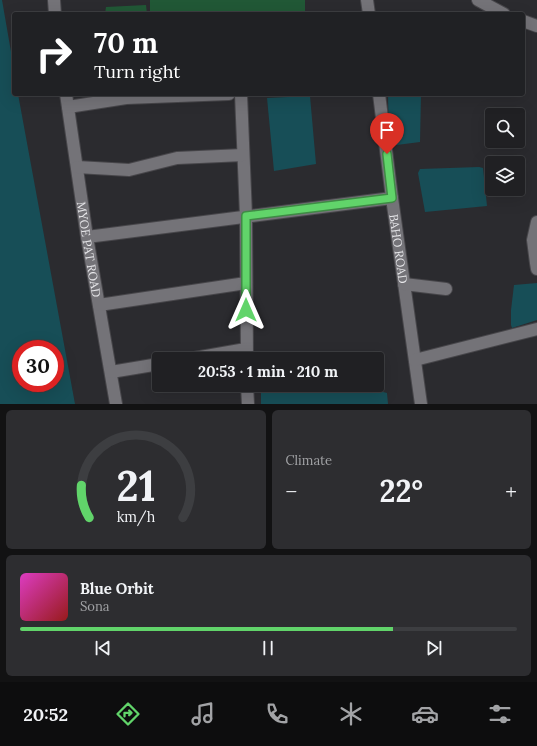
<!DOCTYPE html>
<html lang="en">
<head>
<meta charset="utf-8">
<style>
	:root { --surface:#202023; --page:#2d2d30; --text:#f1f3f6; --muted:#a2a3a6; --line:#3d3e41; --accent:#61d46a }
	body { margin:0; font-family:Lora,serif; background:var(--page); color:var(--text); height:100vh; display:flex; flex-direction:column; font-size:15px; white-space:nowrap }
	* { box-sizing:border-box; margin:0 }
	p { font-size:13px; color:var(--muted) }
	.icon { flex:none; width:22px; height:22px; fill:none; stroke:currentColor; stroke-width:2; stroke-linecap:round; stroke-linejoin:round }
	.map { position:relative; height:404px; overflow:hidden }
	.side { display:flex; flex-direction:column; gap:6px; padding:6px; background:#121213; flex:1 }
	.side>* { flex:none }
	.top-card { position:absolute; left:12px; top:12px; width:513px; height:84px; border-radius:4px; box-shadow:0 4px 16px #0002,0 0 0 1px var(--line); background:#202124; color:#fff; overflow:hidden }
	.controls { position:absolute; left:485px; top:108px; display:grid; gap:8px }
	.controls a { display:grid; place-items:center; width:40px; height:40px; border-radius:4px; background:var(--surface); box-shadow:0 4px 16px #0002,0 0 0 1px var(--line); font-size:20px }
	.speed { position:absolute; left:12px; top:340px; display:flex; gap:8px; font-size:20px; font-weight:700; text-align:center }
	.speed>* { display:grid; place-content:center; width:52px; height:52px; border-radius:50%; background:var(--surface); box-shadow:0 4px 16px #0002,0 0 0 1px var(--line); line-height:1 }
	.speed .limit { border:6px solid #d22; background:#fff; color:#111 }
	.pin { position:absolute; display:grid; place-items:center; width:34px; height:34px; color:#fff; margin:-41px -17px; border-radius:50% 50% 50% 0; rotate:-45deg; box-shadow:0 0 4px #0007 }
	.pin .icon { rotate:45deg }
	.me { position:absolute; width:44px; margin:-22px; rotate:0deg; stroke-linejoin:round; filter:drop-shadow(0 0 3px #0008) }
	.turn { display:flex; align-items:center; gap:14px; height:84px; padding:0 16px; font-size:18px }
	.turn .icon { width:52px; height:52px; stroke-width:2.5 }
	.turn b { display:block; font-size:28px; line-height:34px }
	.big { font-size:30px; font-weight:800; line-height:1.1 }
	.side .widget { flex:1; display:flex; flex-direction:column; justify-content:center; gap:6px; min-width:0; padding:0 14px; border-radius:6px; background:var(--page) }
	.side .dial { align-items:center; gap:0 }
	.dial svg { height:104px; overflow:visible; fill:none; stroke:var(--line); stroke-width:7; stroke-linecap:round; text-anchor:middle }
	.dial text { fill:var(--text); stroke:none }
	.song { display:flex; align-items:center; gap:12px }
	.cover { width:48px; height:48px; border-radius:6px; background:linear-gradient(135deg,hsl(310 70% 55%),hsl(0 70% 35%)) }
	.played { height:4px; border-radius:2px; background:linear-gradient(90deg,var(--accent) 75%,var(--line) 75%) }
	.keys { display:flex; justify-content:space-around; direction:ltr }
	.heat { display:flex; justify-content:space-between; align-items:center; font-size:22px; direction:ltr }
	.side .tiles { flex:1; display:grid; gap:6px; grid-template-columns:1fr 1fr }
	.widget:last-child { grid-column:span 2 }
	.trip { position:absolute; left:152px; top:352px; width:232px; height:40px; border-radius:4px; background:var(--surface); box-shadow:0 4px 16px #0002,0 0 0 1px var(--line); font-weight:800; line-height:40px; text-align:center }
	.menu { display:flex; height:64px; justify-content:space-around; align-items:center; background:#0d0d0e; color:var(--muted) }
	.menu .icon { width:28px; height:28px }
	.menu .selected { color:var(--accent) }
	.menu b { font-size:18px; color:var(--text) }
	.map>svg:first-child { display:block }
	.green { fill:#215836 }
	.water { fill:#174e57; fill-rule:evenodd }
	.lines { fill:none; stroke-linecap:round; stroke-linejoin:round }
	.minor-casing { stroke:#47464a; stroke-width:14 }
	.minor { stroke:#747378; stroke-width:12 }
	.route-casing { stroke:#3f8a45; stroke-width:10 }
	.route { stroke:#61d46a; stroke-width:7 }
	.labels { text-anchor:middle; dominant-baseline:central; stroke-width:4; stroke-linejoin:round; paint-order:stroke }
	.street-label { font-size:12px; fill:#e7e7ea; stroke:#222125 }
</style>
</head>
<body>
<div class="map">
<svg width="537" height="404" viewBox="0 0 537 404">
	<rect width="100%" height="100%" fill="#2b2b2f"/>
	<g class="green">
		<rect x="150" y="0" width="155" height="14"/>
		<polygon points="146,5 147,14 105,14 106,7"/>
	</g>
	<g class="water">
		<path d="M 0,0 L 2,0 L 14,69 L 14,94 L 18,94 L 75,404 L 0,404 ZM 21,349 L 55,349 L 55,383 L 21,383 Z"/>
		<polygon points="388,94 421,94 420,142 389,146"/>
		<polygon points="310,96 316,164 274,171 267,98"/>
		<polygon points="479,167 483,168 487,206 425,212 418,173 420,169"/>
		<polygon points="537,283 537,320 512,328 511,325 511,310 514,285"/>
		<polygon points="261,385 356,385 387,393 388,404 261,404"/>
	</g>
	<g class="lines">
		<defs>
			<g id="minor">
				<polyline points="54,0 55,14"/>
				<polyline points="367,0 369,14"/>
				<polyline points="478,0 504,14"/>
				<polyline points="523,21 537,26"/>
				<path id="s1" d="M 66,94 L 87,237 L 116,404"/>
				<polyline points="241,94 246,216 247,359"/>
				<path id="s2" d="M 379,94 L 392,198 L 421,404"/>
				<polyline points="68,107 126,98 229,94"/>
				<polyline points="77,167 129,170 177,158 243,155"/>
				<polyline points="537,222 533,240 536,263 537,269"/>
				<polyline points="87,237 392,198"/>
				<polyline points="404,284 446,289"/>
				<polyline points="99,305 246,283"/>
				<polyline points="189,359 246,349"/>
				<polyline points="415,360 537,329"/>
				<polyline points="111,372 159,364"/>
				<polyline points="247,385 248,404"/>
			</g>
		</defs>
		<use href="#minor" class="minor-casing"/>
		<use href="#minor" class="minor"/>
	</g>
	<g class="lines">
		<defs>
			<polyline id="route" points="246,310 246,216 392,198 387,154"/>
		</defs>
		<use href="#route" class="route-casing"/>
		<use href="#route" class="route"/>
	</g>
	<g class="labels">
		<g class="street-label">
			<text stroke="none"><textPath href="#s1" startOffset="157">MYOE PAT ROAD</textPath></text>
			<text stroke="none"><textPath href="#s2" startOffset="156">BAHO ROAD</textPath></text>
		</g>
	</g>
</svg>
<div class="controls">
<a><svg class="icon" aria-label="search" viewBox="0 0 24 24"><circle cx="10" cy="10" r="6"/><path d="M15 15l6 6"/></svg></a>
<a><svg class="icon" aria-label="layers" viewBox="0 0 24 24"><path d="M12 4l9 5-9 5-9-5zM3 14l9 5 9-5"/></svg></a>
</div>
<div class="speed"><div class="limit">30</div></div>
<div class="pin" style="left:387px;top:154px;background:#d93025"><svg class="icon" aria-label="arrive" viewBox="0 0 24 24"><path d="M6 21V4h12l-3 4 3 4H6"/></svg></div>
<svg class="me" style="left:246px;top:310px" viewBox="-20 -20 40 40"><path d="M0-17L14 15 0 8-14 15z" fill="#61d46a" stroke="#fff" stroke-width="4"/></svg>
<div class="trip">20:53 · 1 min · 210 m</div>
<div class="top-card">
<div class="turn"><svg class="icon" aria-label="right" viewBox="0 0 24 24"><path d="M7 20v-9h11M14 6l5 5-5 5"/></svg><div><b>70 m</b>Turn right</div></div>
</div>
</div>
<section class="side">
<div class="tiles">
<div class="widget dial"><svg viewBox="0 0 100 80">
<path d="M14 69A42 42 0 1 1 86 69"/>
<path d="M14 69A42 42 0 0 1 8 44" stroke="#61d46a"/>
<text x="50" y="56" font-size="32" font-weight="700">21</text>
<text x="50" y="72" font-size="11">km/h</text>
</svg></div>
<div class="widget"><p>Climate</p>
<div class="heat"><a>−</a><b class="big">22°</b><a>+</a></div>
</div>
<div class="widget">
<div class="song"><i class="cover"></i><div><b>Blue Orbit</b><p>Sona</p></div></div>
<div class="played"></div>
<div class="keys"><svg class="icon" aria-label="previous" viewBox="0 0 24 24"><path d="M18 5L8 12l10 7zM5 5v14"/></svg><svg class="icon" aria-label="pause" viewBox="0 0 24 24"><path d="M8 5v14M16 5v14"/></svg><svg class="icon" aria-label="next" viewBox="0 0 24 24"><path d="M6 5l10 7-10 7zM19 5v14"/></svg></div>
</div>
</div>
</section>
<nav class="menu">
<b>20:52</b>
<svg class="icon selected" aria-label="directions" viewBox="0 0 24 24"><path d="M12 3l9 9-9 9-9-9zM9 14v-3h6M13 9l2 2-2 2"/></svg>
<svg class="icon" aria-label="music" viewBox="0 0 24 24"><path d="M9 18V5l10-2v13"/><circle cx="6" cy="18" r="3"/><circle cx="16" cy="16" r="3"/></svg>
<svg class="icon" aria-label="phone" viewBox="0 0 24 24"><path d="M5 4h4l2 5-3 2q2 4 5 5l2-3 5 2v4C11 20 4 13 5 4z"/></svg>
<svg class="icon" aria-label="climate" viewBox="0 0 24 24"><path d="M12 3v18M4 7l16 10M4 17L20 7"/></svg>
<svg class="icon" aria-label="car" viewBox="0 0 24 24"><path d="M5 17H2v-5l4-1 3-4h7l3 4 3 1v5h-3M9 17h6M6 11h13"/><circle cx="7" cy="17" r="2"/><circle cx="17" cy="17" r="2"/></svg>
<svg class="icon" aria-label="filters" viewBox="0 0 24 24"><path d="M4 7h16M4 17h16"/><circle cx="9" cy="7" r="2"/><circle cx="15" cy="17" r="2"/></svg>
</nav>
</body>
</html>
